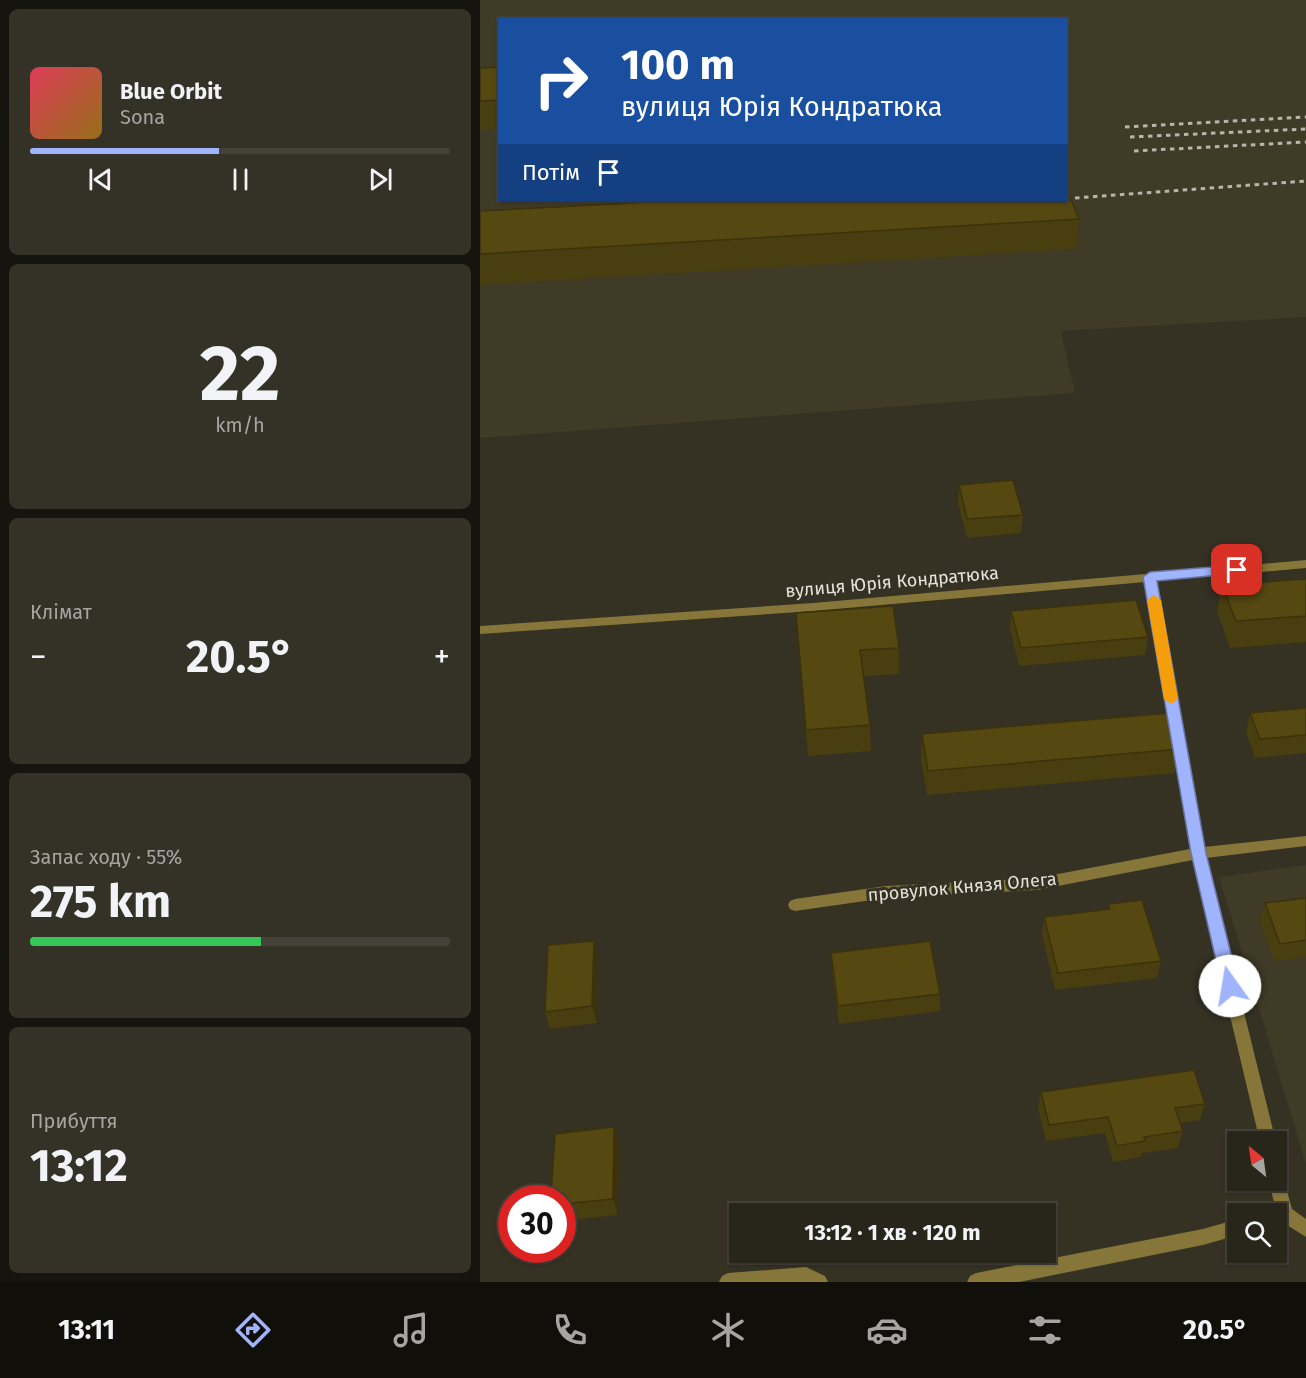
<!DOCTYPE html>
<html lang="uk">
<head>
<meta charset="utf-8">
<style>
	:root { --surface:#28251a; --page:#343127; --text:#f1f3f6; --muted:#a5a5a2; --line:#444239; --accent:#a0b3fd }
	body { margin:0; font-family:"Fira Sans",sans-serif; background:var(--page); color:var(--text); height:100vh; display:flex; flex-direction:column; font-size:22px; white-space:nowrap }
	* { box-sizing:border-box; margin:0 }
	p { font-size:20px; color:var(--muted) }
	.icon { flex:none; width:33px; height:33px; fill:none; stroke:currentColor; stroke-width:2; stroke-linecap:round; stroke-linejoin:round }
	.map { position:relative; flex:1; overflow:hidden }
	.details { display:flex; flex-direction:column; gap:9px; padding:9px; background:#16140e; width:480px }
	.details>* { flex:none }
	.top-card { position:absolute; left:18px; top:18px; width:570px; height:183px; border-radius:0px; box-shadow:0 2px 4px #0004,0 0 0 2px var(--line); background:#1a4fa0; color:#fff; overflow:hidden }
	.needle { width:39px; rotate:331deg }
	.controls { position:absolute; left:747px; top:1131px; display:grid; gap:12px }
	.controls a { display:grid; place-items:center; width:60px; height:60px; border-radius:0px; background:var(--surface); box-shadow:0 2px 4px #0004,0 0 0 2px var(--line); font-size:30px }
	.speed { position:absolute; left:18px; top:1185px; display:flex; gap:12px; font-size:30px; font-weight:700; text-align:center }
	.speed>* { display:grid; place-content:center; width:78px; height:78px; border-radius:50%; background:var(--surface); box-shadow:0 2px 4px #0004,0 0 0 2px var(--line); line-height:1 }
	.speed .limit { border:9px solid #d22; background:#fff; color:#111 }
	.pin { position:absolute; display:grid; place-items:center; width:51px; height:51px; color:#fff; margin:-26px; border-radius:12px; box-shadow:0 3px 9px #0006 }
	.me { position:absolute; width:66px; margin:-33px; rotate:347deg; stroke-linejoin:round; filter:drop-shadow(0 0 4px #0008) }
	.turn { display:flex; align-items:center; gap:21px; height:126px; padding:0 24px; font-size:27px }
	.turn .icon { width:78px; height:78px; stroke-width:2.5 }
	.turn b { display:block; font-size:42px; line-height:51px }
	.then { display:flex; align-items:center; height:57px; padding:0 24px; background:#0003; gap:12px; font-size:22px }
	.big { font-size:45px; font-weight:700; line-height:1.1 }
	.details .widget { flex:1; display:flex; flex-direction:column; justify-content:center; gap:9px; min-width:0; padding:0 21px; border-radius:9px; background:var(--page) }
	.details .dial { align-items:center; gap:0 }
	.dial b { font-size:78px; line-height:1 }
	.song { display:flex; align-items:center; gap:18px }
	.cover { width:72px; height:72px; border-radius:9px; background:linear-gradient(135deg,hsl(350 70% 55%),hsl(40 70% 35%)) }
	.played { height:6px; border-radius:3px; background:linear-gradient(90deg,var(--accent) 45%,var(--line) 45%) }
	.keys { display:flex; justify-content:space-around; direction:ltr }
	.heat { display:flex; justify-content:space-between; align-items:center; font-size:33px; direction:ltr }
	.charge { height:9px; border-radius:4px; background:linear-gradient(90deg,#34c759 55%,var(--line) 0) }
	.trip { position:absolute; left:249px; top:1203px; width:327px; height:60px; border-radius:0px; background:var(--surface); box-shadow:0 2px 4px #0004,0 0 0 2px var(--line); font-weight:700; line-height:60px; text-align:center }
	.tabs { display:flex; height:96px; justify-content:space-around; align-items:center; background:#100f0a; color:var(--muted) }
	.tabs .icon { width:42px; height:42px }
	.tabs .active { color:var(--accent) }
	.tabs b { font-size:27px; color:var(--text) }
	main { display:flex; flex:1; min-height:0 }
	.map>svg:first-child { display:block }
	.built { fill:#403b26; fill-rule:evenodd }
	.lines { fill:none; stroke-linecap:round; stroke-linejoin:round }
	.minor { fill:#86763a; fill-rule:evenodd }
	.tertiary { fill:#86763a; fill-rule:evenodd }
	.rail { stroke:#b8b5ab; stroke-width:3; stroke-dasharray:4.5 4.5; stroke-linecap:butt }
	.wall { fill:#493e0f }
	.shaded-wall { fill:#3c320c }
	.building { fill:#554811; stroke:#3c320c; stroke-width:1.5 }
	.route { fill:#a0b3fd; stroke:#6874a4; stroke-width:1.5 }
	.slow { fill:#f59e0b }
	.labels { text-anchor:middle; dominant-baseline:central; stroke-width:6; stroke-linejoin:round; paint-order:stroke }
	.street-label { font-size:18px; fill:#e4e2d9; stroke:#353123 }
</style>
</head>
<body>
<main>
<section class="details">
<div class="widget">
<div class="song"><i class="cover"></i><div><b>Blue Orbit</b><p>Sona</p></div></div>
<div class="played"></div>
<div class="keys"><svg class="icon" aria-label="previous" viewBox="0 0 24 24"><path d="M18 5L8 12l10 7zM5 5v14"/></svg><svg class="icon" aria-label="pause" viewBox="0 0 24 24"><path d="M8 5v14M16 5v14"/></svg><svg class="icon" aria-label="next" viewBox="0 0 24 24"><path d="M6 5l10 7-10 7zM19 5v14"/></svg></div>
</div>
<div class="widget dial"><b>22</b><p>km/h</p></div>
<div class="widget"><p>Клімат</p>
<div class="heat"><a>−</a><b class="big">20.5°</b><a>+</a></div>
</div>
<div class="widget"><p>Запас ходу · 55%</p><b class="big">275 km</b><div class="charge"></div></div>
<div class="widget"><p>Прибуття</p><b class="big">13:12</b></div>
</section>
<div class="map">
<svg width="826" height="1282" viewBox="0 0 826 1282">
	<rect width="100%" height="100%" fill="#353123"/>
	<g class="built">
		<path d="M 0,0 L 826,0 L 826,317 L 581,331 L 595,393 L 0,438 ZM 20,20 L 586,20 L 586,200 L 20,200 Z"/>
		<polygon points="826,865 826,1164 739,877"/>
	</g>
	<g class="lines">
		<g class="minor">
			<polygon points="670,573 676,577 724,847 826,836 826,846 726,858 796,1142 780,1142 713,860 557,890 406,898 315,911 310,909 308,905 310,901 315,899 406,886 557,878 710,849 664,577"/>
			<polygon points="796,1171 802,1173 812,1209 826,1219 826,1237 799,1220 788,1180 796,1180"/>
			<polygon points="758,1219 758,1235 723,1245 539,1282 487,1282 490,1276 496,1273 723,1229"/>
			<polygon points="326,1267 345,1276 348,1282 239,1282 242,1276 248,1273"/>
		</g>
		<polygon class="tertiary" points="826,560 826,568 333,611 0,634 0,626 333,603"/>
		<g class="rail">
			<polyline points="645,127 826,117"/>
			<polyline points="650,137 826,129"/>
			<polyline points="654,151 826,142"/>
			<polyline points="595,198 826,181"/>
		</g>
	</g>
	<g class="wall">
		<polygon points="20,67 20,129 0,130 0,68"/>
		<polygon points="0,211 599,219 596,249 0,285"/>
		<polygon points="479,485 543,515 541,533 487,538 478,503"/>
		<polygon points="826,579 826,642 750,648 737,611 742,585"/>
		<polygon points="531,611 668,637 665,655 539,666 530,629"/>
		<polygon points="316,613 419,648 419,674 384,676 390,725 391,751 328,756"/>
		<polygon points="826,708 826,753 775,758 766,732 770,713"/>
		<polygon points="442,734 700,749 695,773 447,795 441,759"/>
		<polygon points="826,898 826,957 795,961 779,921 785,903"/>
		<polygon points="629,904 681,961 677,978 575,990 562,934 564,917 628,909"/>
		<polygon points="351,953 460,994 460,1011 359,1024 352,971"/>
		<polygon points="118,958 117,1023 70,1029 65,1012"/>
		<polygon points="561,1092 725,1104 720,1120 700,1123 703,1131 698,1148 662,1153 661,1157 633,1162 625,1133 566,1141 558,1108"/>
		<polygon points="134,1127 139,1144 138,1215 82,1221 82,1198"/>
	</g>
	<g class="shaded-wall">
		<polygon points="114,941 118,958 117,1023 112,1006"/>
		<polygon points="134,1127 139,1144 138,1215 133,1199"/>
	</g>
	<g class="building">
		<polygon points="20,67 20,100 0,101 0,68"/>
		<polygon points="586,187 599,219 0,254 0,211 209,200 586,200"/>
		<polygon points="533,480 543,515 487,519 479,485"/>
		<polygon points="826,579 826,616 756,621 742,585"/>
		<polygon points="656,600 668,637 541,648 531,611"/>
		<polygon points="413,606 419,648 380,650 390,725 326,730 316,613"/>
		<polygon points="826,708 826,735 780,739 770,713"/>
		<polygon points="690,713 700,749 448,771 442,734"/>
		<polygon points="826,898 826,940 800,944 785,903"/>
		<polygon points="662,900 681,961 578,973 564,917 630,909 629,904"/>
		<polygon points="114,941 112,1006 65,1012 68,945"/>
		<polygon points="450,941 460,994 358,1006 351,953"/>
		<polygon points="714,1070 725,1104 695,1108 703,1131 664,1137 665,1141 637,1146 628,1117 569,1125 561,1092"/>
		<polygon points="134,1127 133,1199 82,1204 82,1198 71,1198 75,1134"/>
	</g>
	<polygon class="route" points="757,565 763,570 761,573 677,581 726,853 759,986 756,991 750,993 744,991 742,986 711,853 663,577 670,572"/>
	<polygon class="slow" points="674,595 681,600 698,699 691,704 684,699 667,600"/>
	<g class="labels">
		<g class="street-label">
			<text transform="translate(412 582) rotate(-5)">вулиця Юрія Кондратюка</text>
			<text transform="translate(482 887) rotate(-5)">провулок Князя Олега</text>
		</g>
	</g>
</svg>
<div class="controls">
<a><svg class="needle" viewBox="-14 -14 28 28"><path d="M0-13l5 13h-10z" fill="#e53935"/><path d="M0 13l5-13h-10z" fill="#a5a5a2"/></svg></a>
<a><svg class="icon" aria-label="search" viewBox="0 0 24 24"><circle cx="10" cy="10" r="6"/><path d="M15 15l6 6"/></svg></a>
</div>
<div class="speed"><div class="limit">30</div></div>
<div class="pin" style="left:757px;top:570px;background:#d93025"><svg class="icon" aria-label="arrive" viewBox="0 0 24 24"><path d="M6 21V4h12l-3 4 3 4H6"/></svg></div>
<svg class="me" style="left:750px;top:986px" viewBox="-20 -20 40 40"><circle r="19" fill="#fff"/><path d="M0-13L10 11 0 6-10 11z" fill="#a0b3fd"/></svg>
<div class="trip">13:12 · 1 хв · 120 m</div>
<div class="top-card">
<div class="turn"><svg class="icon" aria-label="right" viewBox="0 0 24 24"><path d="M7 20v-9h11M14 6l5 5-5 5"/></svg><div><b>100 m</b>вулиця Юрія Кондратюка</div></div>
<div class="then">Потім<svg class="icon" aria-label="arrive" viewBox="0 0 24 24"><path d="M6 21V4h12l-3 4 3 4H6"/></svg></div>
</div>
</div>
</main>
<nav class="tabs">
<b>13:11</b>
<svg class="icon active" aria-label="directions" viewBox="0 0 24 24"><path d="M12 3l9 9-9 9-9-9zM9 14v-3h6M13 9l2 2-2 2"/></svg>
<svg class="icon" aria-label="music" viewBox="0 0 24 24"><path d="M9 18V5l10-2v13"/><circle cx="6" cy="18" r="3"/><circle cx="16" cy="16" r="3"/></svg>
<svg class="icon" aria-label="phone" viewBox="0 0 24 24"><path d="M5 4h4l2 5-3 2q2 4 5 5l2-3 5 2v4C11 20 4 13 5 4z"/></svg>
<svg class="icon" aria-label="climate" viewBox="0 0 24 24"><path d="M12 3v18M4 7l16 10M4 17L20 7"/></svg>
<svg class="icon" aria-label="car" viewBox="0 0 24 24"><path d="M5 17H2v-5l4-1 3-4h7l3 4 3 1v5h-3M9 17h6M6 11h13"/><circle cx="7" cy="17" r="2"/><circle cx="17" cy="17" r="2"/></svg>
<svg class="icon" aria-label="filters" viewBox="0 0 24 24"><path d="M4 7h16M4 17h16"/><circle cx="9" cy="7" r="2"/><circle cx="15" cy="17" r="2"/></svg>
<b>20.5°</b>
</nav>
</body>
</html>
